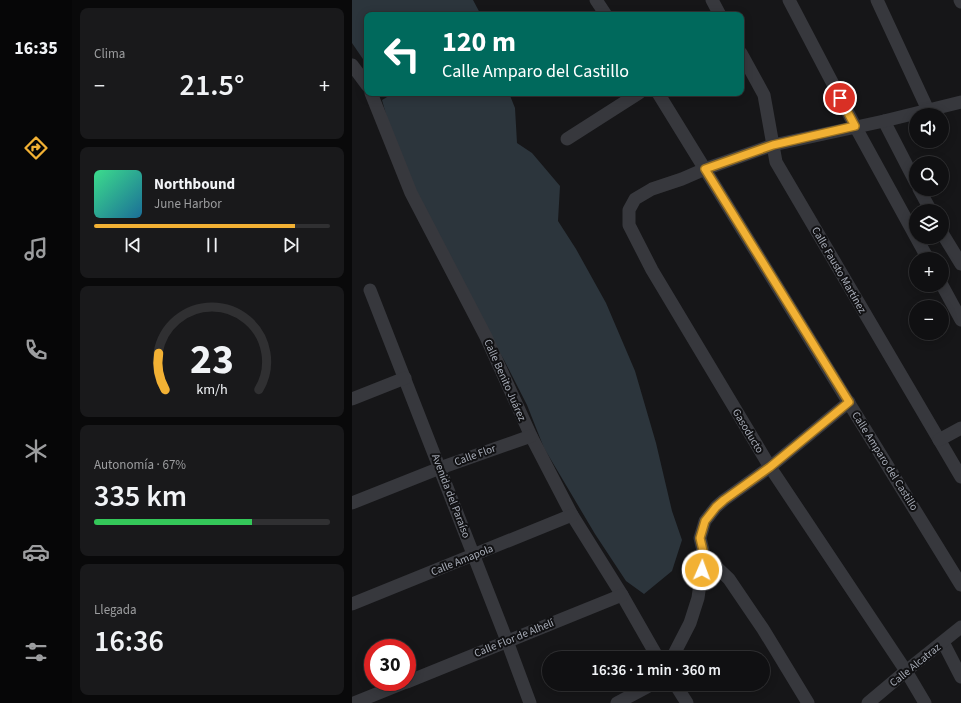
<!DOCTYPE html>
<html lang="es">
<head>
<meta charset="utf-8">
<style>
	:root { --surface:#101012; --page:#19191b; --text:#f1f3f6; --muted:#9c9d9f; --line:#303032; --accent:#f2b134 }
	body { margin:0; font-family:"Source Sans 3",sans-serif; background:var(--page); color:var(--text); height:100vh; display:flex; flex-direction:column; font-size:15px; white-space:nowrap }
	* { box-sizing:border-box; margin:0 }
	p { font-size:13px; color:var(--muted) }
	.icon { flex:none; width:22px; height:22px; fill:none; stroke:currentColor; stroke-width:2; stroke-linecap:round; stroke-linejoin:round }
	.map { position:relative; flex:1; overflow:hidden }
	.drawer { display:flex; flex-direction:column; gap:8px; padding:8px; background:#09090a; width:280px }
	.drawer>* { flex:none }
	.top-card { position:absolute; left:12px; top:12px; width:380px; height:84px; border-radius:8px; box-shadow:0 2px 10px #0003,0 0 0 1px var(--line); background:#00695c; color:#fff; overflow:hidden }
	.controls { position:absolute; left:557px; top:108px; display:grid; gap:8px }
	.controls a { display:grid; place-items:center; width:40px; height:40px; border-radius:50%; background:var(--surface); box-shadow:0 2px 10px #0003,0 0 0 1px var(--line); font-size:20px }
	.speed { position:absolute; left:12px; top:639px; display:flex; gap:8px; font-size:20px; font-weight:700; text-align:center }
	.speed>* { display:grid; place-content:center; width:52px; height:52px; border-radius:50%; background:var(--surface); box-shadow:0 2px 10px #0003,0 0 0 1px var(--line); line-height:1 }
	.speed .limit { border:6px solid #d22; background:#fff; color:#111 }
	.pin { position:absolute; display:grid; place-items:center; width:34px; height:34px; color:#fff; margin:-17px; border:2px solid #fff; border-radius:50%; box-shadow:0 1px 4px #0007 }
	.me { position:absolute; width:44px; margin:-22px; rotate:2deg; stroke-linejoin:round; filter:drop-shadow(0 0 3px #0008) }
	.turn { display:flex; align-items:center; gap:14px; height:84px; padding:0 12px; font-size:18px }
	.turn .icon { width:52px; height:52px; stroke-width:2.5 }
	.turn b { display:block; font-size:28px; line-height:34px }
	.big { font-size:30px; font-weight:600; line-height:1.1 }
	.drawer .card { flex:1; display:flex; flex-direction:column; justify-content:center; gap:6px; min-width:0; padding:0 14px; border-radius:8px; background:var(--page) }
	.drawer .dial { align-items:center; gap:0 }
	.dial svg { height:104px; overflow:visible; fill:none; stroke:var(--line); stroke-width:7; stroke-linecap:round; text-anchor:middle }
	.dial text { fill:var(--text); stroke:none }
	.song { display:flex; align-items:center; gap:12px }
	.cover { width:48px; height:48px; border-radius:6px; background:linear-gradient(135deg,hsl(150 70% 55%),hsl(200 70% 35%)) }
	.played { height:4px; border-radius:2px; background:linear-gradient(90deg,var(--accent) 85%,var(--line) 85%) }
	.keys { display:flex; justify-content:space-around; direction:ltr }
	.heat { display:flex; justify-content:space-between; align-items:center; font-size:22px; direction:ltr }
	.charge { height:6px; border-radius:3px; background:linear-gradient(90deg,#34c759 67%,var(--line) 0) }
	.trip { position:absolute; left:190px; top:651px; width:228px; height:40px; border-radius:20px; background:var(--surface); box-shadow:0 2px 10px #0003,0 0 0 1px var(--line); font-weight:600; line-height:40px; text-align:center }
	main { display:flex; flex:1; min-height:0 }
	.menu { display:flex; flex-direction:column; width:72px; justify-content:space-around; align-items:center; background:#060607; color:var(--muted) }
	.menu .icon { width:28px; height:28px }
	.menu .current { color:var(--accent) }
	.menu b { font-size:18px; color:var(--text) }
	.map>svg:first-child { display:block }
	.water { fill:#2c353c }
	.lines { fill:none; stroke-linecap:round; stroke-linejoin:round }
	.minor { stroke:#37383d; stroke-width:13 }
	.route-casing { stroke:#9d7322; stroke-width:10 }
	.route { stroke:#f2b134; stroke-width:7 }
	.labels { text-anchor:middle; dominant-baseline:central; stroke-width:4; stroke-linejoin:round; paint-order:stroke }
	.street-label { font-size:11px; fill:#a8adb8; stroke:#111113 }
</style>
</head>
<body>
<main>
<nav class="menu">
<b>16:35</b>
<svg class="icon current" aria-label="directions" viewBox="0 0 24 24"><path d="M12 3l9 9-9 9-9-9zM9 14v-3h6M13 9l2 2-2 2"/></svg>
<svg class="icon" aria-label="music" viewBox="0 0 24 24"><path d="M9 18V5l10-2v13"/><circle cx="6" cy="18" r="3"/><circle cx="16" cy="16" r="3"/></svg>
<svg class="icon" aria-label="phone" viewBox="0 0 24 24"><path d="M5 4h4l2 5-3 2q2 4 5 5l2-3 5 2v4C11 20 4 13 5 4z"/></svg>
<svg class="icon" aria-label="climate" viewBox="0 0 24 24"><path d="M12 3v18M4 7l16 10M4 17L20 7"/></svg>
<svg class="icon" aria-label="car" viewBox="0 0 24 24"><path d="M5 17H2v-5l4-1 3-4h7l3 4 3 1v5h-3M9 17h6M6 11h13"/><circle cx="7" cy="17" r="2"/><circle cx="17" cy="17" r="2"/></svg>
<svg class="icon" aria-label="filters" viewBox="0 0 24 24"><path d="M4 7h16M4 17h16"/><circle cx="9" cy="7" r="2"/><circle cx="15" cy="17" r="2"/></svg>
</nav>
<section class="drawer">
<div class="card"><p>Clima</p>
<div class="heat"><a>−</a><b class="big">21.5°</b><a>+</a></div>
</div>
<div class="card">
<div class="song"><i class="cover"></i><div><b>Northbound</b><p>June Harbor</p></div></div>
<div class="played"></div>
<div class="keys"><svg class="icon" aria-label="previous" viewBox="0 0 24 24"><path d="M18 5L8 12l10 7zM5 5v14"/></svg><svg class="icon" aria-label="pause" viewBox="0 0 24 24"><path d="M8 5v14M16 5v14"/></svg><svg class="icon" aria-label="next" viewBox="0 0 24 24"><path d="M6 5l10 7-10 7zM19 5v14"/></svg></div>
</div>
<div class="card dial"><svg viewBox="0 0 100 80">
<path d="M14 69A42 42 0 1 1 86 69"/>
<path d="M14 69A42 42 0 0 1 9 41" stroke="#f2b134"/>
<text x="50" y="56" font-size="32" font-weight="700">23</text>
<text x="50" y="72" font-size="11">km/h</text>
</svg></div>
<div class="card"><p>Autonomía · 67%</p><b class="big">335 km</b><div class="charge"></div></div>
<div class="card"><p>Llegada</p><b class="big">16:36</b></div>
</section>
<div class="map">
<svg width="609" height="703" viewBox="0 0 609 703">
	<rect width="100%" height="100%" fill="#161618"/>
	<g class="water">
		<polygon points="0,0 121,0 129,15 15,15 15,65 0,43"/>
		<polygon points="42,93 157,93 163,108 165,143 180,153 208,186 206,221 224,249 254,303 283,371 304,443 320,511 330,540 320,571 292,594 274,581 243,534 192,448 175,405 152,360 76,230 46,157 30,100"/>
	</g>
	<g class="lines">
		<g class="minor">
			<polyline points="244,0 254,15"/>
			<polyline points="360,0 368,15"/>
			<polyline points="437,0 503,126 576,259"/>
			<polyline points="525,0 576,110"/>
			<polyline points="608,0 609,2"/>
			<polyline points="389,53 412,95 424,162 609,477"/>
			<polyline points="0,65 15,85"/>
			<polyline points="19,93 59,193 134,337 179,436 194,465 220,515 270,595 306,658"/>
			<polyline points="306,93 609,585"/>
			<polyline points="532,121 564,183"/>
			<polyline points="215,139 287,93"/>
			<polyline points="567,189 579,211"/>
			<polyline points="590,233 609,264"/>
			<polyline points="590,285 609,320"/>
			<polyline points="18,290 155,641 178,703"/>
			<polyline points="0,399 53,378"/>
			<polyline points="587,440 609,428"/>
			<polyline points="0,503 88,468 179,436"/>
			<polyline points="352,555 377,579 411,629 456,703"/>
			<polyline points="0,604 220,515"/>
			<polyline points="591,642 609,677"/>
			<polyline points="320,658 338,623 346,598 352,555 348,538 353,521 364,507 372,500 418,467 497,402"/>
			<polyline points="55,682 270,595"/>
			<polyline points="323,684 335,703"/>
			<polyline points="2,703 54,682"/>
			<polyline points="265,703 295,687 298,684"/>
			<polyline points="516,703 554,671 609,627"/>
			<polyline points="573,703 554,671 418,467 300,270 277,225 277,210 283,199 300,189 330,179 353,169 421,145 532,121 609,102"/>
		</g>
	</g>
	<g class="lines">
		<defs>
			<polyline id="route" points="350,570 352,555 348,538 353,521 364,507 372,500 418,467 497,402 353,169 421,145 503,126 488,98"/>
		</defs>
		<use href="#route" class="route-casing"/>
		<use href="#route" class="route"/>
	</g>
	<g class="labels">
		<g class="street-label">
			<text transform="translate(487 270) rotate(60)">Calle Fausto Martínez</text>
			<text transform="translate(153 380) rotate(66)">Calle Benito Juárez</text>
			<text transform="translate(396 431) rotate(59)">Gasoducto</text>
			<text transform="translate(123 455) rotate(-20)">Calle Flor</text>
			<text transform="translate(533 461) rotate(58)">Calle Amparo del Castillo</text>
			<text transform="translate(99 496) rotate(69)">Avenida del Paraíso</text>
			<text transform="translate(110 560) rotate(-22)">Calle Amapola</text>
			<text transform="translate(162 638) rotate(-22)">Calle Flor de Alhelí</text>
			<text transform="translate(563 665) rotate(-39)">Calle Alcatraz</text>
		</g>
	</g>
</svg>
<div class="controls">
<a><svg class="icon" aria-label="sound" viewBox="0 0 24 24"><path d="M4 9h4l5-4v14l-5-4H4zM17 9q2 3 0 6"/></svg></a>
<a><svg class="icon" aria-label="search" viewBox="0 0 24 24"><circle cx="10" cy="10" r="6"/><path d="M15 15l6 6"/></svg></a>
<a><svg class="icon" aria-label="layers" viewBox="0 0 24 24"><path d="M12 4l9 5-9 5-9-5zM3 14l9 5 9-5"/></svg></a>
<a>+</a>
<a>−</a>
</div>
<div class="speed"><div class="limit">30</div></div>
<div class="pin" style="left:488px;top:98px;background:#d93025"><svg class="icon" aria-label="arrive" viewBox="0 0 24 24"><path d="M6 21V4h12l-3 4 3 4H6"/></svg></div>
<svg class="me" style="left:350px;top:570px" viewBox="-20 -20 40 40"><circle r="17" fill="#f2b134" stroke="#fff" stroke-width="3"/><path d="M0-11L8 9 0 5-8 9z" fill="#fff"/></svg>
<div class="trip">16:36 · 1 min · 360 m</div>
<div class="top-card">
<div class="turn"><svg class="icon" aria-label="left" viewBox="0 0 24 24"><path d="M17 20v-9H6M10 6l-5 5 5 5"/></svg><div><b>120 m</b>Calle Amparo del Castillo</div></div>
</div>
</div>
</main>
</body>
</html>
